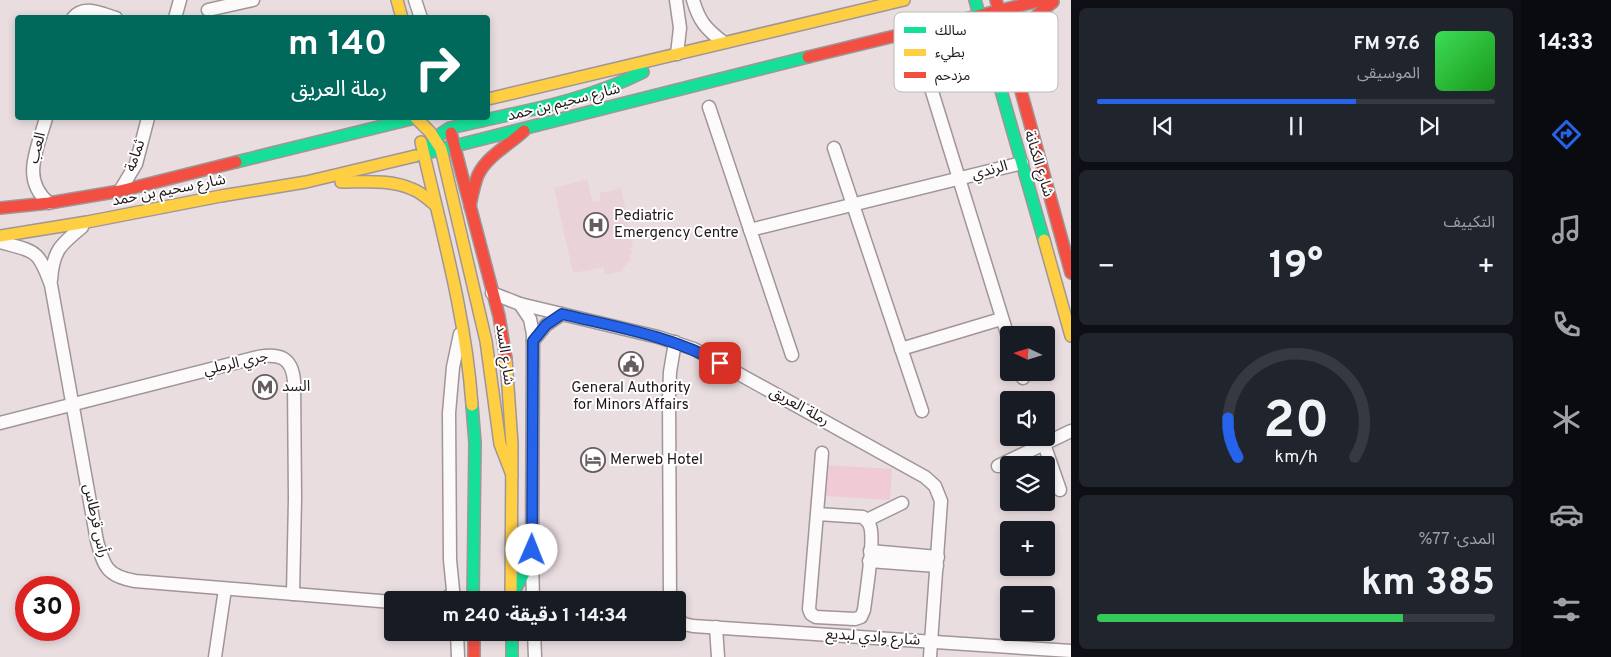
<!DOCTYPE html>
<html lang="ar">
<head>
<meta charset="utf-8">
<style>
	:root { --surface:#171b24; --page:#20242c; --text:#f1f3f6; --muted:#9ea1a6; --line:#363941; --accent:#2563eb }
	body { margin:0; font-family:Overpass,"Noto Sans Arabic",sans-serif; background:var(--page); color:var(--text); direction:rtl; height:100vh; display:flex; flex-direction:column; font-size:19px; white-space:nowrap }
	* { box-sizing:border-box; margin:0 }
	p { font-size:16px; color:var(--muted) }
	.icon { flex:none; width:28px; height:28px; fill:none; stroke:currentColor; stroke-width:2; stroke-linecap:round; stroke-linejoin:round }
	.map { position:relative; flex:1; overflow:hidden; direction:ltr }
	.panel { display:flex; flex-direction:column; gap:8px; padding:8px; background:#0d0f14; width:450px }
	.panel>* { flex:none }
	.hud { position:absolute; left:15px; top:15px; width:475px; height:105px; border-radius:5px; box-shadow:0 2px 8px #0003; direction:rtl; background:#00695c; color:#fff; overflow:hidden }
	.needle { width:32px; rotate:274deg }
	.controls { position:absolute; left:1000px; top:326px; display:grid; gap:10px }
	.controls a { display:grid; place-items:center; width:55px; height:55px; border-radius:5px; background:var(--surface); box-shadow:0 2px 8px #0003; font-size:25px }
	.speed { position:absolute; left:15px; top:576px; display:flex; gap:10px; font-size:25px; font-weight:700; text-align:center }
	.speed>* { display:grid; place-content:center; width:65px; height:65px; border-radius:50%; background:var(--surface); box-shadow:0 2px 8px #0003; line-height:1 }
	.speed .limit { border:8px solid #d22; background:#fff; color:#111 }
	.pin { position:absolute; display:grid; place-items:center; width:42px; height:42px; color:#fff; margin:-21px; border-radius:10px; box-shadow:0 2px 8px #0006 }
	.me { position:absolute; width:55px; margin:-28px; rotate:1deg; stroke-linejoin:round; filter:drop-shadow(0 0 4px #0008) }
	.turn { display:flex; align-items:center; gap:18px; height:105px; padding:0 20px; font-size:22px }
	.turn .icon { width:65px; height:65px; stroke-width:2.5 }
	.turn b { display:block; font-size:35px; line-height:42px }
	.big { font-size:38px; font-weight:700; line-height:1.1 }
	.panel .card { flex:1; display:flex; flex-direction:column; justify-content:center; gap:8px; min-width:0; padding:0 18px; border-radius:8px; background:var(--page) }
	.panel .dial { align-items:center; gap:0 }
	.dial svg { height:130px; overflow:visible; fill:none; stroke:var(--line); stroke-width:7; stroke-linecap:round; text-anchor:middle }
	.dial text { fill:var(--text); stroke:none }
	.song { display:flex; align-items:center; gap:15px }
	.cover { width:60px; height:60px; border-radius:8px; background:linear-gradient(135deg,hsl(130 70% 55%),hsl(120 70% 35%)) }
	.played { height:5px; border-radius:2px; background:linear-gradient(90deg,var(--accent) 65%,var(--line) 65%) }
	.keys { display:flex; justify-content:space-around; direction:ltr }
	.heat { display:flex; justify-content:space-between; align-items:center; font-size:28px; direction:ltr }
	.charge { height:8px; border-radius:4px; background:linear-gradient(90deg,#34c759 77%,var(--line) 0) }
	.trip { position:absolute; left:384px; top:591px; width:302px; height:50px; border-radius:5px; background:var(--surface); box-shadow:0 2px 8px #0003; font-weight:700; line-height:50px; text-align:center; direction:rtl }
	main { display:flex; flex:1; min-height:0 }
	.tab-bar { display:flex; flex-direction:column; width:90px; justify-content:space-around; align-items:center; background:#090b0e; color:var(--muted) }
	.tab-bar .icon { width:35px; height:35px }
	.tab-bar .selected { color:var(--accent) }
	.tab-bar b { font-size:22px; color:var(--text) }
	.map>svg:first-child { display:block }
	.built { fill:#e9d2d8 }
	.green { fill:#f0cad4 }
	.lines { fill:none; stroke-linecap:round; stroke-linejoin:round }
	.street-casing { stroke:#9f9697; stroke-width:15 }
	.fast-casing { stroke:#9f9697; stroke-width:14 }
	.slow-casing { stroke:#9f9697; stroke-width:14 }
	.jam-casing { stroke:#9f9697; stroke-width:14 }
	.street { stroke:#fcfafa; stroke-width:12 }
	.fast { stroke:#16e098; stroke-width:11 }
	.slow { stroke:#ffcf43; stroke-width:11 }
	.jam { stroke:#f24e42; stroke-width:11 }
	.route-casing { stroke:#184099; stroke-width:12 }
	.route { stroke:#2563eb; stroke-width:9 }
	.labels { text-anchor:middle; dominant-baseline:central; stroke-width:4; stroke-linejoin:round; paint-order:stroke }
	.street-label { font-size:15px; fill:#20181a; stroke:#fff }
	.poi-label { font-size:15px; fill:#20181a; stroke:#fff; text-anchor:start }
	.key { fill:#fff; stroke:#bcbaba; stroke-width:1 }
	.key-label { font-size:14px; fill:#20181a }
</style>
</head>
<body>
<main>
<nav class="tab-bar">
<b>14:33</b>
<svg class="icon selected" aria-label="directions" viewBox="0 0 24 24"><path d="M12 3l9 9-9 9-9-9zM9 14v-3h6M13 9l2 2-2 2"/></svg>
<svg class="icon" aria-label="music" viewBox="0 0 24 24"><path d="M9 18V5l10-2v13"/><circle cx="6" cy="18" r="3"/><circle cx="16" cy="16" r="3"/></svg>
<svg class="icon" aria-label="phone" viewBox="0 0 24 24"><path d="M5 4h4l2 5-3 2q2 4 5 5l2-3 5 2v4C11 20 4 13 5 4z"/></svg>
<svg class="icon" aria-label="climate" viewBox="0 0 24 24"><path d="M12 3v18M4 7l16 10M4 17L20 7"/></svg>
<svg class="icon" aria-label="car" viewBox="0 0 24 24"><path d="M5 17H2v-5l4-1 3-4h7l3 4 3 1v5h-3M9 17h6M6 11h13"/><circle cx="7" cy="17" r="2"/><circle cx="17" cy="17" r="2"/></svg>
<svg class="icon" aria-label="filters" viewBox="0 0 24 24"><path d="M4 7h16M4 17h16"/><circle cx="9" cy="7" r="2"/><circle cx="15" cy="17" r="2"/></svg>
</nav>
<section class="panel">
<div class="card">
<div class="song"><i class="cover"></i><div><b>97.6 FM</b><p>الموسيقى</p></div></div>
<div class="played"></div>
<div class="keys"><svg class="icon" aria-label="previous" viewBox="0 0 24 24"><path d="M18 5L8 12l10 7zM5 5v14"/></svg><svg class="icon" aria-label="pause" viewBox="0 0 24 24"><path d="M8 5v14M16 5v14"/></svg><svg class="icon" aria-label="next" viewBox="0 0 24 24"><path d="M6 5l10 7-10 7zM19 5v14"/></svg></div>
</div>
<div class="card"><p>التكييف</p>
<div class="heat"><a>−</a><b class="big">19°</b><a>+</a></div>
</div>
<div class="card dial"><svg viewBox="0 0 100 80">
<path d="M14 69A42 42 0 1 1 86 69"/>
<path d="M14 69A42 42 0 0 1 8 45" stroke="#2563eb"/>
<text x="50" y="56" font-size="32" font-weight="700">20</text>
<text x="50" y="72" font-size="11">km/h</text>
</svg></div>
<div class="card"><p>المدى · 77%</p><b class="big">385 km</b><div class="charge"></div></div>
</section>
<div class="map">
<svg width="1071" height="657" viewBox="0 0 1071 657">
	<rect width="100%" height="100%" fill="#e9dde0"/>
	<polygon class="built" points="587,179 593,203 601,201 599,193 621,188 633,247 630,248 632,253 629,255 631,260 626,262 627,266 623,267 623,271 605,275 604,267 573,273 554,188"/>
	<polygon class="green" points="826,465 892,469 890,500 825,496"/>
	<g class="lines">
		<defs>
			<g id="street">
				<polyline points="415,0 421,18"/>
				<polyline points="676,0 680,28 677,54"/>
				<path d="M 693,0 C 699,21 706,29 723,42"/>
				<polyline points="208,10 253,0"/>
				<path d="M 73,18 C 84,4 102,14 116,18"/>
				<polyline points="175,18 180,0"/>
				<polyline points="930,85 1009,340"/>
				<polyline points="709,107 792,355"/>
				<path d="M 46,118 C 38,148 20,179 49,203"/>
				<polyline points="834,148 922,411"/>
				<polyline points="121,189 136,164 148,118"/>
				<polyline points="750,230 1022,163"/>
				<path d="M 0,242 C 36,252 38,249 51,285 L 97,541 C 104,567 107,576 135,581 L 392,602"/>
				<path d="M 51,280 C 53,251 60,245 82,227"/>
				<polyline points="492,293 520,304 658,337 694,349 925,477 935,486 941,501 930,657"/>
				<polyline points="520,304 530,319 533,334 532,559 533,600"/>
				<polyline points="533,341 546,325 562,314"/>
				<polyline points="901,349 1001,319"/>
				<polyline points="1021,372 1023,378"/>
				<path d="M 0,423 L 258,357 C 279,353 292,357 294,381 L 295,499 L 293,594"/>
				<polyline points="1044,444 1060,490"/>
				<polyline points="998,466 1071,431"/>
				<path d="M 818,514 L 863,517 C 866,520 869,522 870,526 C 875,540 866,593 864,610 L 861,617 L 855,619 L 816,617 L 811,614 L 809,609 L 822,453"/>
				<polyline points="867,520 902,503"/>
				<polyline points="870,551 938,557"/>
				<polyline points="869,561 937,566"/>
				<polyline points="442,600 453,594"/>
				<polyline points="454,600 450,560 449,413 453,367 460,334"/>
				<polyline points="670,600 669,396 670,372 675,342"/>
				<polyline points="678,619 684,624 693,626 1071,651"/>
				<polyline points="716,627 718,657"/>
				<polyline points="457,632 458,657"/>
				<polyline points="534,632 535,657"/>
				<polyline points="215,657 225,589"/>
			</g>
			<g id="fast">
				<polyline points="975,0 1044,240"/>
				<path d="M 426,150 L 442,133 L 450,128 C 516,112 582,103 643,72"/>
				<polyline points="415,156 808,57"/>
				<polyline points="236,162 415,118"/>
				<polyline points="472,405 475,443 473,600"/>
				<polyline points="513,593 532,559"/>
				<polyline points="512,632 512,657"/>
			</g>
			<g id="slow">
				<polyline points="397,0 402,18"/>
				<polyline points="930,37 966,38 988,49"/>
				<polyline points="488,99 904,0"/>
				<polyline points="416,118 430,132 441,149 486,341 500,444 512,475"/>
				<path d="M 421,142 C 441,229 466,316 472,405"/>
				<path d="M 341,182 C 364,182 391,179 412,189 C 421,192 428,199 435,205"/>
				<polyline points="0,236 87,222 221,196 306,182 415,156"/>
				<polyline points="1044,240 1071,336"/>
				<polyline points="506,359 512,444 511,600"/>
			</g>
			<g id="jam">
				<polyline points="996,0 1071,273"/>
				<polyline points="808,57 1043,0"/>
				<path d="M 1017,75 C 1017,33 1020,28 1053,2"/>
				<polyline points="451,133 499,316 506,359"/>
				<path d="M 470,206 C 472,196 474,185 478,175 C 487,156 509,145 524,131"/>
				<polyline points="0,208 49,203 120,191 236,162"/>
				<polyline points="474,632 474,657"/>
			</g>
		</defs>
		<use href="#street" class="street-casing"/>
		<use href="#fast" class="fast-casing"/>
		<use href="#slow" class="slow-casing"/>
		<use href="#jam" class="jam-casing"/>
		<use href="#street" class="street"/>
		<use href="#fast" class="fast"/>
		<use href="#slow" class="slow"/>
		<use href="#jam" class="jam"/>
	</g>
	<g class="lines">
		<defs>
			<path id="route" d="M 532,550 L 533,341 L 546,325 L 562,314 C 616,327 671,336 720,363"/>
		</defs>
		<use href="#route" class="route-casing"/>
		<use href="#route" class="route"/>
	</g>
	<defs>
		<symbol id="hospital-ring" viewBox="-11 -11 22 22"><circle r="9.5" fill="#fff" stroke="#665d5f" stroke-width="1.5"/><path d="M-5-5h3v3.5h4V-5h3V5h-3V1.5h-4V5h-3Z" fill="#665d5f"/></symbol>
		<symbol id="civic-ring" viewBox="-11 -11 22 22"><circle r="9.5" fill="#fff" stroke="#665d5f" stroke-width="1.5"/><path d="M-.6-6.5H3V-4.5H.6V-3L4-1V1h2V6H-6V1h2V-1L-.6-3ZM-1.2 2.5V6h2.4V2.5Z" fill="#665d5f"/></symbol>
		<symbol id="metro-ring" viewBox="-11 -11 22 22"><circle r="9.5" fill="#fff" stroke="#665d5f" stroke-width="1.5"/><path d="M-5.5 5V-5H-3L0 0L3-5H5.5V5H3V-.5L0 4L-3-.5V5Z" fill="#665d5f"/></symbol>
		<symbol id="hotel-ring" viewBox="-11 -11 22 22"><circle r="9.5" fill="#fff" stroke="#665d5f" stroke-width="1.5"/><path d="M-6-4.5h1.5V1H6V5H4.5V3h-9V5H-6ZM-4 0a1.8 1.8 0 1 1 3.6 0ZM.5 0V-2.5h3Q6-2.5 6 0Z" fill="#665d5f"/></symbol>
	</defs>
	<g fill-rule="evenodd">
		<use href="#hospital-ring" x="582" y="211" width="28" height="28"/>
		<use href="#civic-ring" x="617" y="350" width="28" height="28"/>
		<use href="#metro-ring" x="251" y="373" width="28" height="28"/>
		<use href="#hotel-ring" x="579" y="446" width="28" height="28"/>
	</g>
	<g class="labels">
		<g class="street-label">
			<text transform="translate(564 103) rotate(-14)">شارع سحيم بن حمد</text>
			<text transform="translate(38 148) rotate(-76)">العب</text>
			<text transform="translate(136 156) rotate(-71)">ثمامة</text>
			<text transform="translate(1038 164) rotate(73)">شارع الكنانة</text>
			<text transform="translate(990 171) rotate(-15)">الرندي</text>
			<text transform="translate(169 191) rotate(-11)">شارع سحيم بن حمد</text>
			<text transform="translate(504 355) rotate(82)">شارع السد</text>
			<text transform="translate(236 364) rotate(-13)">جري الرملي</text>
			<text transform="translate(799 407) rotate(29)">رملة العريق</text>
			<text transform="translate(95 521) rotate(78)">رأس قرطاس</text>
			<text transform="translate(873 638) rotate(4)">شارع وادي لبديع</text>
		</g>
		<g class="poi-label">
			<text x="614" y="216">Pediatric<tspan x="614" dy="17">Emergency Centre</tspan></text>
			<text x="282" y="387">السد</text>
			<text x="631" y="388" text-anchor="middle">General Authority<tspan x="631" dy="17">for Minors Affairs</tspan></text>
			<text x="610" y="460">Merweb Hotel</text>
		</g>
	</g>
	<rect x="894" y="12" width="164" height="80" rx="8" class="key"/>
	<rect x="904" y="27" width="22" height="6" fill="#16e098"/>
	<rect x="904" y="49" width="22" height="7" fill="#ffcf43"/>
	<rect x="904" y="72" width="22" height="6" fill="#f24e42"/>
	<g class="key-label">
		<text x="935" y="35">سالك</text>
		<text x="935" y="57">بطيء</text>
		<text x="935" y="80">مزدحم</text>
	</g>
</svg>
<div class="controls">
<a><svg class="needle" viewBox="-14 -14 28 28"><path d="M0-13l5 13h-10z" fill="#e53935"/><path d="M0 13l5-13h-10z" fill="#9ea1a6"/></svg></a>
<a><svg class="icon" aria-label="sound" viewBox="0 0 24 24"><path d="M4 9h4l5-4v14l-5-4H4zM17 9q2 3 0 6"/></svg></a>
<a><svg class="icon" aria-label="layers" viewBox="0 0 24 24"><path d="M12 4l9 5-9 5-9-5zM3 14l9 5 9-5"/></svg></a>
<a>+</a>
<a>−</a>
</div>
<div class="speed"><div class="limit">30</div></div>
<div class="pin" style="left:720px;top:363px;background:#d93025"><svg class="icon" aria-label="arrive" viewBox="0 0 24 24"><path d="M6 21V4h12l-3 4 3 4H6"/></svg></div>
<svg class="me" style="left:532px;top:550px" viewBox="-20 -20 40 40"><circle r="19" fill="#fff"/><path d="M0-13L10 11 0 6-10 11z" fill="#2563eb"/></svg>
<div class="trip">14:34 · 1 دقيقة · 240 m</div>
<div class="hud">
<div class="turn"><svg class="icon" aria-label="right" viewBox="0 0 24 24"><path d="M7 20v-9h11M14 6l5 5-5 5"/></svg><div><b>140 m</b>رملة العريق</div></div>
</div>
</div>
</main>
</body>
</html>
